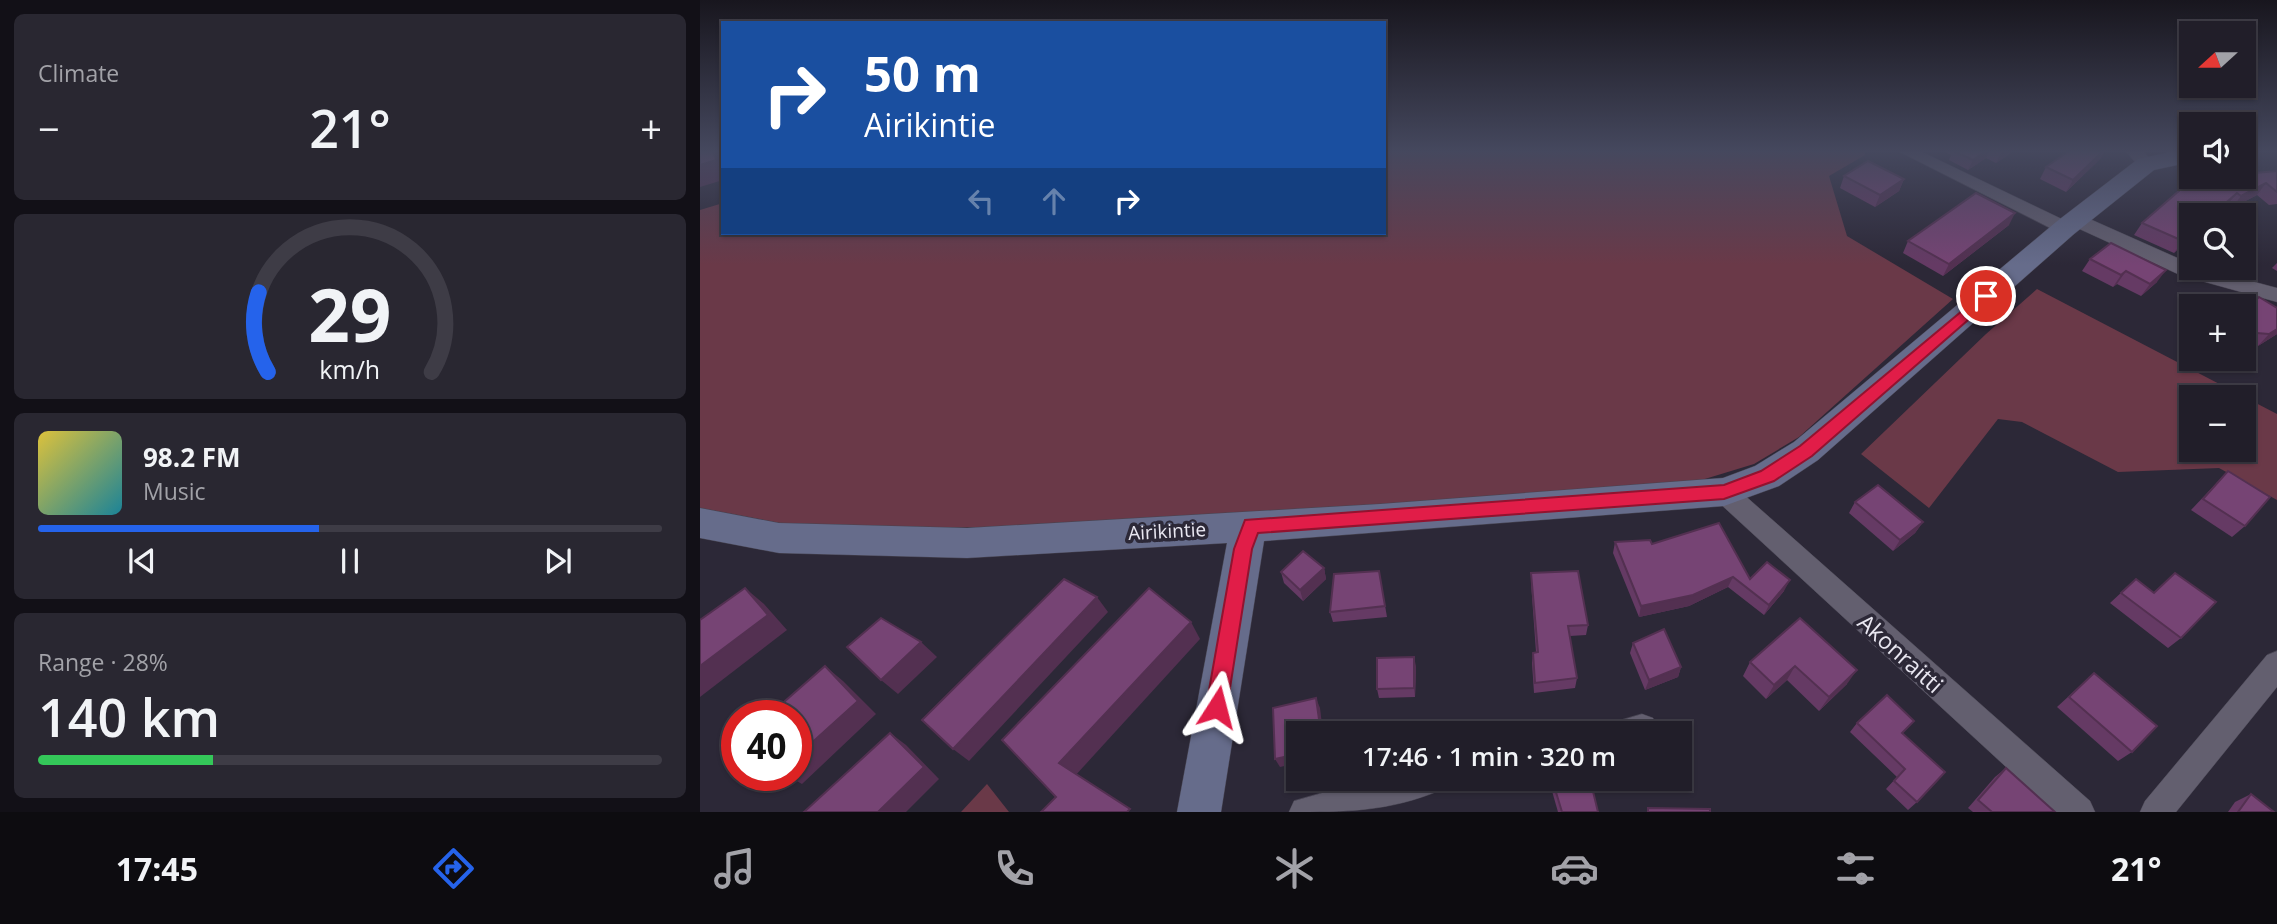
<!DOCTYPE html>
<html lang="en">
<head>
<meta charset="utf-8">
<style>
	:root { --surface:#211e29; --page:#292731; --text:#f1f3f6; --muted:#a2a2a8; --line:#3e3c46; --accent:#2563eb }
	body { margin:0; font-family:"Open Sans",sans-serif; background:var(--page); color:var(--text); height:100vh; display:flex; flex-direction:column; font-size:26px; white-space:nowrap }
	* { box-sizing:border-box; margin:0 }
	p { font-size:23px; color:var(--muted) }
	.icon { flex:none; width:38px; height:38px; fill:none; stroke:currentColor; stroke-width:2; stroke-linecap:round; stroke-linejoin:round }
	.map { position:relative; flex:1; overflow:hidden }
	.drawer { display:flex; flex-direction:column; gap:14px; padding:14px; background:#121017; width:700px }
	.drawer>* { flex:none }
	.banner { position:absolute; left:21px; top:21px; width:665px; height:214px; border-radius:0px; box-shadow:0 2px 5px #0004,0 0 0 2px var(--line); background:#1a4fa0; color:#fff; overflow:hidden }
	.needle { width:46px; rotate:249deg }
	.fabs { position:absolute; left:1479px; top:21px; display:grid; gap:14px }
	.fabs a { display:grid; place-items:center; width:77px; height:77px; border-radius:0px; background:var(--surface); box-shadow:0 2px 5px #0004,0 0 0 2px var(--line); font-size:35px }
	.speed { position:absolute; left:21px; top:700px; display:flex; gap:14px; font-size:35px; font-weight:700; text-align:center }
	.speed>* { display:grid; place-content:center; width:91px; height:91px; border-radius:50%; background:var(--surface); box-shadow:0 2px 5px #0004,0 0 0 2px var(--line); line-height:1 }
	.speed .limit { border:10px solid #d22; background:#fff; color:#111 }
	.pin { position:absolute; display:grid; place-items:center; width:60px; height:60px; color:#fff; margin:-30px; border:4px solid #fff; border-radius:50%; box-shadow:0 2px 7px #0007 }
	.me { position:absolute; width:77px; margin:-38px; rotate:9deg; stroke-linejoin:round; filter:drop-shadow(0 0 5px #0008) }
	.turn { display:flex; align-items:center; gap:24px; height:147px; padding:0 28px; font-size:32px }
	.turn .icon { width:91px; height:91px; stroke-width:2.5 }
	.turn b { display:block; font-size:49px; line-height:60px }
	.lanes { display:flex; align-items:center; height:66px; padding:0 28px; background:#0003; justify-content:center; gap:35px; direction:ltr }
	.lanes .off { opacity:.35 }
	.big { font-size:52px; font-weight:600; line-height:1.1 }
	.drawer .tile { flex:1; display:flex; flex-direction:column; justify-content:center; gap:10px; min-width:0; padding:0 24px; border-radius:10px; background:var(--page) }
	.drawer .dial { align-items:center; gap:0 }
	.dial svg { height:182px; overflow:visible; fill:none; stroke:var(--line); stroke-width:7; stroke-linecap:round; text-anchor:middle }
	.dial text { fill:var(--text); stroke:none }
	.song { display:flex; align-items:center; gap:21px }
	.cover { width:84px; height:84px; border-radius:10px; background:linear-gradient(135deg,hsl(50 70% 55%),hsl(190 70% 35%)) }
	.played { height:7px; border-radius:4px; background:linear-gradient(90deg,var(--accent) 45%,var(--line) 45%) }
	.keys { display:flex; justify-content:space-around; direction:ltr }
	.heat { display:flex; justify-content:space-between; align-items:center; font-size:38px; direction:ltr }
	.charge { height:10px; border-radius:5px; background:linear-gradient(90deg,#34c759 28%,var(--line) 0) }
	.trip { position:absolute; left:586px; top:721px; width:406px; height:70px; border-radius:0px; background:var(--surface); box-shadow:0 2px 5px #0004,0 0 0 2px var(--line); font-weight:600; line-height:70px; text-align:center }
	.menu { display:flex; height:112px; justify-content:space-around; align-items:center; background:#0d0c10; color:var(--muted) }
	.menu .icon { width:49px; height:49px }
	.menu .current { color:var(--accent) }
	.menu b { font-size:32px; color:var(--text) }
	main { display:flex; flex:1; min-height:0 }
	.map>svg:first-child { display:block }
	.green { fill:#6a3948; fill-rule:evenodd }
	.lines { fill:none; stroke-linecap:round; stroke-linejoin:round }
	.street-casing { stroke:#474451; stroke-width:1 }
	.secondary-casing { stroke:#474451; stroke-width:1 }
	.street { fill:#635f6f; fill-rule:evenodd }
	.secondary { fill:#666c8b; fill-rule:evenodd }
	.wall { fill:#653a64 }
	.shaded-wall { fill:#533051 }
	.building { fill:#764474; stroke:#533051; stroke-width:2 }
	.route { fill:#e11d48; stroke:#92132f; stroke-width:2 }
	.labels { text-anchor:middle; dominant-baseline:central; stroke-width:7; stroke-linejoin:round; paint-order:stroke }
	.street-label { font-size:19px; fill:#e9e7f1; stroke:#2c2837 }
	.near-street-label { font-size:23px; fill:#e9e7f1; stroke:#2c2837 }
</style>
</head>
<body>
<main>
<section class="drawer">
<div class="tile"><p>Climate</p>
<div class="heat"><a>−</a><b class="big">21°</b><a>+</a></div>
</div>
<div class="tile dial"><svg viewBox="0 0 100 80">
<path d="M14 69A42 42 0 1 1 86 69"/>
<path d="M14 69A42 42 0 0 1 10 34" stroke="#2563eb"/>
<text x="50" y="56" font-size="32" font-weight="700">29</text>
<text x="50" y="72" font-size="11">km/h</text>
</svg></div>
<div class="tile">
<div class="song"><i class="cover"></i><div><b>98.2 FM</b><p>Music</p></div></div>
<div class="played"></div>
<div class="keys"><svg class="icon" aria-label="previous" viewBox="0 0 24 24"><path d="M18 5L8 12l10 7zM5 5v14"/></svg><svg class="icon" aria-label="pause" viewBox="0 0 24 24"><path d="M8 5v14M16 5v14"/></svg><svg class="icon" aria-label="next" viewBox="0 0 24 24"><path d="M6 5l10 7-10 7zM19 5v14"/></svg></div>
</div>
<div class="tile"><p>Range · 28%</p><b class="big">140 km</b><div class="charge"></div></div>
</section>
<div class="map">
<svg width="1577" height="812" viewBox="0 0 1577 812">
	<rect width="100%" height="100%" fill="#2c2837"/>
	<g class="green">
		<polygon points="684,151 1165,151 1165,155 1129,176 1147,236 1253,299 1099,437 1054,464 995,482 848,495 375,525 241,528 85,524 0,508 0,210 23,203 23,233 684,233"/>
		<path d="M 1337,289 L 1577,414 L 1577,500 L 1519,468 L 1418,472 L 1322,422 L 1298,419 L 1229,508 L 1161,454 L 1286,334 ZM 1491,397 L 1544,397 L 1544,450 L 1491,450 Z"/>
		<polygon points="287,784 309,812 261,812"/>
	</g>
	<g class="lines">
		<defs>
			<g id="street">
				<polygon points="1198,151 1220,151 1368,222 1369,216 1383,216 1491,264 1491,268 1502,268 1577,288 1577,302 1480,275 1373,226 1372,232 1358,232"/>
				<polygon points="1426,151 1443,151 1455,164 1446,169 1440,168"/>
				<polygon points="1024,482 1033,485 1390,801 1395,812 1355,812 1015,499 1012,492 1015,485"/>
				<polygon points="1577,651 1577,687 1476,812 1440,812 1445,801 1567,655"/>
				<polygon points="942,714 953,718 957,729 955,733 911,733 915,722"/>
				<path d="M 671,779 L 746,779 L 741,790 C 688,812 645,812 589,812 L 594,801 Z"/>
			</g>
			<polygon id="secondary" points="1475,151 1491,151 1491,162 1454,170 1374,234 1118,460 1079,486 1024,506 564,541 521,812 477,812 527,543 267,558 79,553 0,538 0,508 79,523 267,528 680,504 1023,478 1055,466 1094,442 1356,222 1438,159"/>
		</defs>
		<use href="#street" class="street-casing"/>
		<use href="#secondary" class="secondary-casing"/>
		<use href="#street" class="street"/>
		<use href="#secondary" class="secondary"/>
	</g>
	<g class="wall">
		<polygon points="1243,151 1314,151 1296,163 1286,158 1268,170 1249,160 1251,155"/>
		<polygon points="1401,158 1366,192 1340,179 1346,167"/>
		<polygon points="1577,171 1577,204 1569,205 1557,195 1532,208 1527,205 1474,253 1434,235 1442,223 1544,177"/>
		<polygon points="1144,176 1204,179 1199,191 1175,207 1140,188"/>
		<polygon points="1309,225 1243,276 1203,253 1208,241"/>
		<polygon points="1390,259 1457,282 1441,296 1417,284 1413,287 1382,271"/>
		<polygon points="1577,263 1577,271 1572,268"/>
		<polygon points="1544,311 1577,334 1558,346 1544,345"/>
		<polygon points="1528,471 1545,526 1532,537 1491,510"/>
		<polygon points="1155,502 1223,522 1215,533 1193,551 1149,513"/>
		<polygon points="915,542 952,544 1084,591 1064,615 1028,587 989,606 939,617 913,553"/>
		<polygon points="624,568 626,579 603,601 584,583 581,572"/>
		<polygon points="679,571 687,617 633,622 630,612"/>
		<polygon points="831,573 888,625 886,635 870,636 877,678 875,688 834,693 832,663 833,653 836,652 831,583"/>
		<polygon points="1475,573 1481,638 1468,648 1410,603 1436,579 1453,593"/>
		<polygon points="1100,618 1147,684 1119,711 1087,680 1066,699 1043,676 1050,662"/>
		<polygon points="933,643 981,667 978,677 945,690 930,653"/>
		<polygon points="716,666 715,697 679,698 677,689"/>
		<polygon points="1394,673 1432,752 1418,761 1357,707"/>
		<polygon points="1157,723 1202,733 1217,802 1208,810 1186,789 1197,777 1150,732"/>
		<polygon points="1306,768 1355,812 1273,812 1268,808 1295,777"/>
		<polygon points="851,779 890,779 898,812 858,812 850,784"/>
		<polygon points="1551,794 1574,812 1528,812 1535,802"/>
	</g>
	<g class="shaded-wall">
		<polygon points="13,151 20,151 23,158 23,180 0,187 0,165"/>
		<polygon points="1286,151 1289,151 1286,158 1268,170 1273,160"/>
		<polygon points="1304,151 1314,151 1296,163 1301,153"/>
		<polygon points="1403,151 1405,151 1401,158 1366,192 1373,180"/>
		<polygon points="1204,179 1199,191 1175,207 1180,195"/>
		<polygon points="1566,183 1557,195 1532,208 1541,196"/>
		<polygon points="1537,193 1527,205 1516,215 1512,215"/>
		<polygon points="1315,213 1309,225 1243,276 1249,264"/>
		<polygon points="1491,235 1491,238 1474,253 1483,241"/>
		<polygon points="1466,270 1457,282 1441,296 1450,284"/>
		<polygon points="1426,271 1417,284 1413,287 1421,275"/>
		<polygon points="1577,329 1577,334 1558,346 1569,334"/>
		<polygon points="1223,522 1215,533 1193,551 1200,540"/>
		<polygon points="624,568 626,579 603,601 600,590"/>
		<polygon points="1033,577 1028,587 989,606 939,617 941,606"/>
		<polygon points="1090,580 1084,591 1064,615 1069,605"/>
		<polygon points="45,588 64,604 87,630 0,697 0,666"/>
		<polygon points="397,597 408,612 269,761 253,749"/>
		<polygon points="491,622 500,639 374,777 359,763"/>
		<polygon points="221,642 237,657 198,694 181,680"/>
		<polygon points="714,657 716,666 715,697 714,688"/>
		<polygon points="125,666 143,681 176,714 102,784 86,775 96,775 96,757"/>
		<polygon points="1095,666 1087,680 1066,699 1074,685"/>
		<polygon points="981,667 978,677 945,690 949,680"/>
		<polygon points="1157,670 1147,684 1119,711 1129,697"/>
		<polygon points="616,698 620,708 623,733 621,733"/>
		<polygon points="190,733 206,745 239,779 206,812 178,812"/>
		<polygon points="598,754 598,763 580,767 575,759"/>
	</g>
	<g class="building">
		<polygon points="0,151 13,151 16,160 0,165"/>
		<polygon points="1254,151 1286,151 1273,160"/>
		<polygon points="1369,151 1403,151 1373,180 1346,167"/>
		<polygon points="1168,161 1204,179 1180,195 1144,176"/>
		<polygon points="1577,171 1577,192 1566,183 1541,196 1537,193 1512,215 1491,215 1491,235 1483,241 1442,223 1495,177 1544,177 1544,174"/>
		<polygon points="1276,193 1315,213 1249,264 1208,241"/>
		<polygon points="1411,243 1466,270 1450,284 1426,271 1421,275 1390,259"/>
		<polygon points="1559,297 1577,308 1577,329 1569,334 1544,332 1544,311"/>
		<polygon points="1528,471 1570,497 1545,526 1503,499"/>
		<polygon points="1178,485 1223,522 1200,540 1155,502"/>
		<polygon points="1019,523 1050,579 1067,562 1090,580 1069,605 1033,577 993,595 941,606 915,542 950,540 952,544"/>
		<polygon points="603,551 624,568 600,590 581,572"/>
		<polygon points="679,571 685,606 630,612 634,574"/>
		<polygon points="878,571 888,625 868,626 877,678 835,683 833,653 838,652 831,573"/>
		<polygon points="1475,573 1516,602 1481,638 1421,593 1436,579 1454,593"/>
		<polygon points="364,579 397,597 253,749 222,720"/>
		<polygon points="45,588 68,615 0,666 0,620"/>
		<polygon points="449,588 491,622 359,763 430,809 427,812 341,812 356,797 302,740"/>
		<polygon points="181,618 221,642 181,680 147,647"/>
		<polygon points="1100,618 1157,670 1129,697 1095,666 1074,685 1050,662"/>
		<polygon points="964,629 981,667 949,680 933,643"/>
		<polygon points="714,657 714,688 677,689 677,658"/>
		<polygon points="125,666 158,701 96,757 96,716 68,716"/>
		<polygon points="1394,673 1457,726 1432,752 1369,697"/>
		<polygon points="1187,695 1214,721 1202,733 1245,772 1217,802 1194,781 1205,769 1157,723"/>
		<polygon points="616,698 621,733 598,733 598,754 575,759 573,708"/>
		<polygon points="190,733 224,767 178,812 104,812"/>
		<polygon points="1306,768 1355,812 1292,812 1278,800"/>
		<polygon points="852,779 890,779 898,812 862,812"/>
		<polygon points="1551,794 1574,812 1538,812"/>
		<polygon points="948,808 1010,809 1010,812 948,812"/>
	</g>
	<linearGradient id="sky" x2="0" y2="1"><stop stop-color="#18161e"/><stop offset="0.57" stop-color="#45485e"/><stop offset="1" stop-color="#45485e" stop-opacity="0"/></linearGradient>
	<rect width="1577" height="265" fill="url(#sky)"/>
	<polygon class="route" points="1286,291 1291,293 1291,300 1112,456 1074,481 1024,499 558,533 552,549 527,707 524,714 517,717 509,714 506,707 534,549 545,520 1024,485 1061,471 1100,446"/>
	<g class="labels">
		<g class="street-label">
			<text transform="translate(467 531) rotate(-3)">Airikintie</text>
		</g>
		<g class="near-street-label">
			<text transform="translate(1201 653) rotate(42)">Akonraitti</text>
		</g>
	</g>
</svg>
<div class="fabs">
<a><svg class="needle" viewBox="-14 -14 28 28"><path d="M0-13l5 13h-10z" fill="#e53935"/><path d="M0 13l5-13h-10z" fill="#a2a2a8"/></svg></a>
<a><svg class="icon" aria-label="sound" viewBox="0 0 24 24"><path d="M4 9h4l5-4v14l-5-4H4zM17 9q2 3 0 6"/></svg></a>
<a><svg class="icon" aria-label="search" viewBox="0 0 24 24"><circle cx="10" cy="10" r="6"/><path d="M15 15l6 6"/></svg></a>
<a>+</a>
<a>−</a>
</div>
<div class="speed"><div class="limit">40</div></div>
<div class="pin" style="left:1286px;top:296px;background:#d93025"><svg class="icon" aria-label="arrive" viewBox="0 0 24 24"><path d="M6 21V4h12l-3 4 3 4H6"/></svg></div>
<svg class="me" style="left:517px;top:707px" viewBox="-20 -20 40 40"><path d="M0-17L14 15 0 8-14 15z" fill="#e11d48" stroke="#fff" stroke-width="4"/></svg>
<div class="trip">17:46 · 1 min · 320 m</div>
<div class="banner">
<div class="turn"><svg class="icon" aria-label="right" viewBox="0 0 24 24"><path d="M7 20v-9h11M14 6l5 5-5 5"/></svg><div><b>50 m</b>Airikintie</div></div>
<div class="lanes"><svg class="icon off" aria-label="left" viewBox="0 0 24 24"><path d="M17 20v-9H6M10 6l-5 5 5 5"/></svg><svg class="icon off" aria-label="ahead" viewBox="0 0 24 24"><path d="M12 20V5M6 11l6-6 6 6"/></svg><svg class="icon" aria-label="right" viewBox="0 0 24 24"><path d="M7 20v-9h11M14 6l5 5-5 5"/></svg></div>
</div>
</div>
</main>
<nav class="menu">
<b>17:45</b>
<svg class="icon current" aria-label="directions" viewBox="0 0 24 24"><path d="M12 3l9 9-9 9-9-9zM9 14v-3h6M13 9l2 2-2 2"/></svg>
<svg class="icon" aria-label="music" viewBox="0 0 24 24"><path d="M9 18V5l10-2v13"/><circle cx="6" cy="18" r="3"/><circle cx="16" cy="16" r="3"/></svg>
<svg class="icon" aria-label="phone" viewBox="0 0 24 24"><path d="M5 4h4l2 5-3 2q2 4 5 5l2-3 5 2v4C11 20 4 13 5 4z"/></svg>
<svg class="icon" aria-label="climate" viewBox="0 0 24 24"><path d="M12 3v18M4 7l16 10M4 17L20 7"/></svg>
<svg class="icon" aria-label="car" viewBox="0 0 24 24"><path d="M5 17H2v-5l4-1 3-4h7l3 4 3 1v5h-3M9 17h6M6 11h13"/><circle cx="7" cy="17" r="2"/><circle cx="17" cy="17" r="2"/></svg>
<svg class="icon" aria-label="filters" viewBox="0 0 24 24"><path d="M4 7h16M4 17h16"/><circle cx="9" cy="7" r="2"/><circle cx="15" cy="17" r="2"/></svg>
<b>21°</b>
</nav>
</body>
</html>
